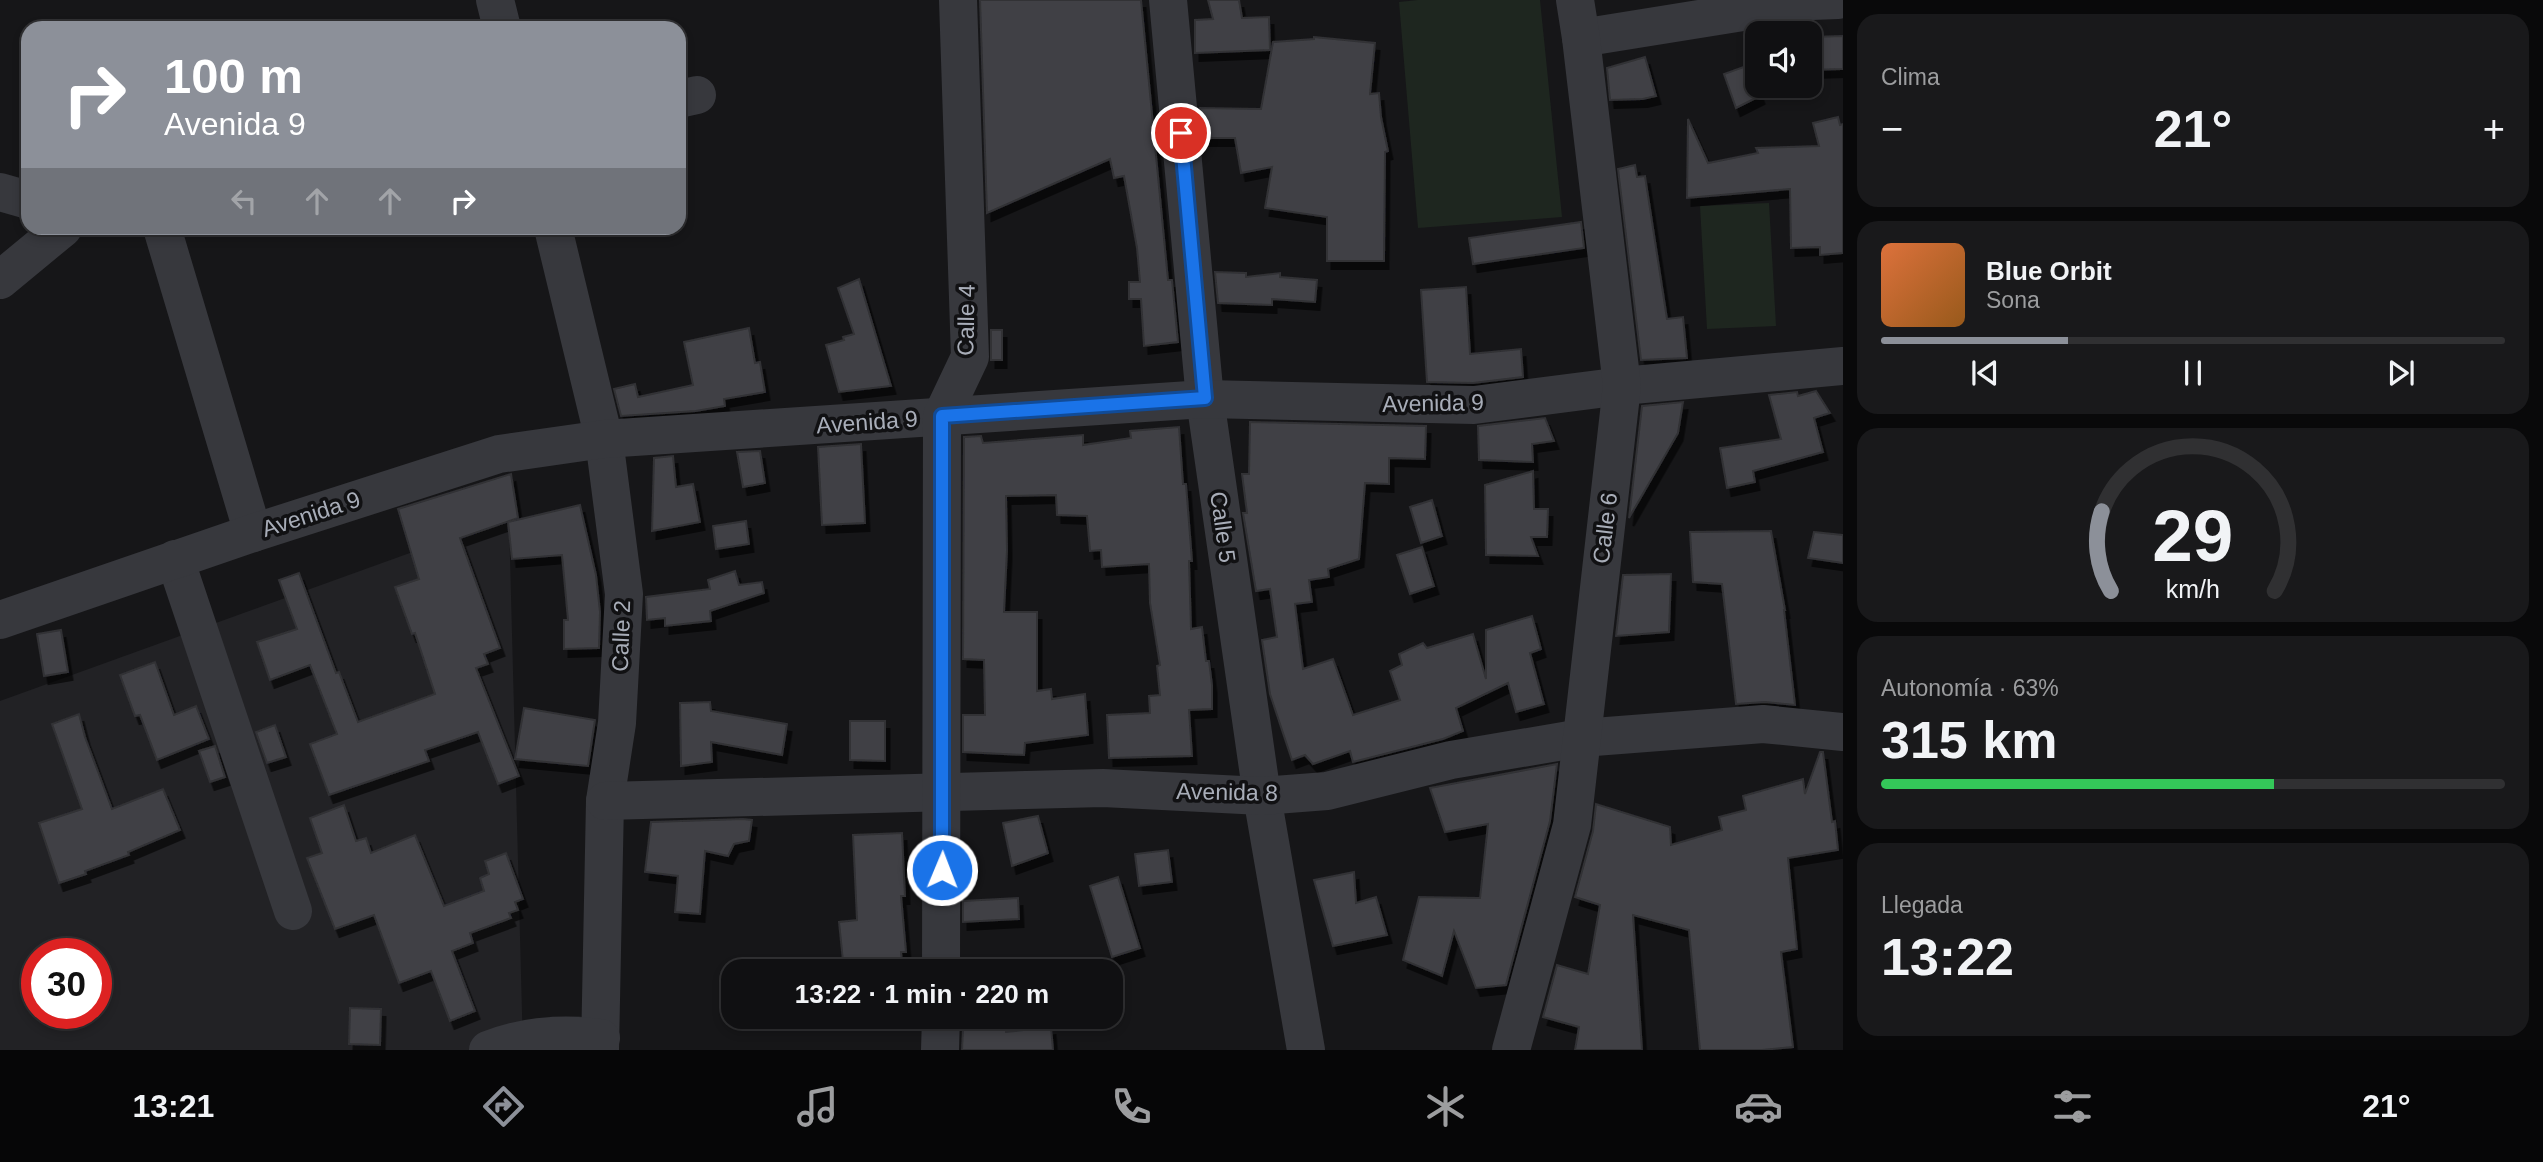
<!DOCTYPE html>
<html lang="es">
<head>
<meta charset="utf-8">
<style>
	:root { --surface:#101012; --page:#19191b; --text:#f1f3f6; --muted:#9c9d9f; --line:#303032; --accent:#8c9099 }
	body { margin:0; font-family:Arial,sans-serif; background:var(--page); color:var(--text); height:100vh; display:flex; flex-direction:column; font-size:26px; white-space:nowrap }
	* { box-sizing:border-box; margin:0 }
	p { font-size:23px; color:var(--muted) }
	.icon { flex:none; width:38px; height:38px; fill:none; stroke:currentColor; stroke-width:2; stroke-linecap:round; stroke-linejoin:round }
	.map { position:relative; flex:1; overflow:hidden }
	.panel { display:flex; flex-direction:column; gap:14px; padding:14px; background:#09090a; width:700px }
	.panel>* { flex:none }
	.hud { position:absolute; left:21px; top:21px; width:665px; height:214px; border-radius:21px; box-shadow:0 4px 10px #0003,0 0 0 2px var(--line); background:#8c9099; color:#fff; overflow:hidden }
	.buttons { position:absolute; left:1745px; top:21px; display:grid; gap:14px }
	.buttons a { display:grid; place-items:center; width:77px; height:77px; border-radius:14px; background:var(--surface); box-shadow:0 4px 10px #0003,0 0 0 2px var(--line); font-size:35px }
	.speed { position:absolute; left:21px; top:938px; display:flex; gap:14px; font-size:35px; font-weight:700; text-align:center }
	.speed>* { display:grid; place-content:center; width:91px; height:91px; border-radius:50%; background:var(--surface); box-shadow:0 4px 10px #0003,0 0 0 2px var(--line); line-height:1 }
	.speed .limit { border:10px solid #d22; background:#fff; color:#111 }
	.pin { position:absolute; display:grid; place-items:center; width:60px; height:60px; color:#fff; margin:-30px; border:4px solid #fff; border-radius:50%; box-shadow:0 2px 7px #0007 }
	.me { position:absolute; width:77px; margin:-38px; rotate:1deg; stroke-linejoin:round; filter:drop-shadow(0 0 5px #0008) }
	.turn { display:flex; align-items:center; gap:24px; height:147px; padding:0 28px; font-size:32px }
	.turn .icon { width:91px; height:91px; stroke-width:2.5 }
	.turn b { display:block; font-size:49px; line-height:60px }
	.lanes { display:flex; align-items:center; height:66px; padding:0 28px; background:#0003; justify-content:center; gap:35px; direction:ltr }
	.lanes .off { opacity:.35 }
	.big { font-size:52px; font-weight:700; line-height:1.1 }
	.panel .widget { flex:1; display:flex; flex-direction:column; justify-content:center; gap:10px; min-width:0; padding:0 24px; border-radius:21px; background:var(--page) }
	.panel .dial { align-items:center; gap:0 }
	.dial svg { height:182px; overflow:visible; fill:none; stroke:var(--line); stroke-width:7; stroke-linecap:round; text-anchor:middle }
	.dial text { fill:var(--text); stroke:none }
	.song { display:flex; align-items:center; gap:21px }
	.cover { width:84px; height:84px; border-radius:10px; background:linear-gradient(135deg,hsl(20 70% 55%),hsl(30 70% 35%)) }
	.played { height:7px; border-radius:4px; background:linear-gradient(90deg,var(--accent) 30%,var(--line) 30%) }
	.keys { display:flex; justify-content:space-around; direction:ltr }
	.heat { display:flex; justify-content:space-between; align-items:center; font-size:38px; direction:ltr }
	.charge { height:10px; border-radius:5px; background:linear-gradient(90deg,#34c759 63%,var(--line) 0) }
	.trip { position:absolute; left:721px; top:959px; width:402px; height:70px; border-radius:21px; background:var(--surface); box-shadow:0 4px 10px #0003,0 0 0 2px var(--line); font-weight:700; line-height:70px; text-align:center }
	.tab-bar { display:flex; height:112px; justify-content:space-around; align-items:center; background:#060607; color:var(--muted) }
	.tab-bar .icon { width:49px; height:49px }
	.tab-bar .on { color:var(--accent) }
	.tab-bar b { font-size:32px; color:var(--text) }
	main { display:flex; flex:1; min-height:0 }
	.map>svg:first-child { display:block }
	.built { fill:#222225; fill-rule:evenodd }
	.green { fill:#1e261f }
	.building { fill:#404145; stroke:#303034; stroke-width:2; filter:url(#shadow) }
	.lines { fill:none; stroke-linecap:round; stroke-linejoin:round }
	.minor { stroke:#37383d; stroke-width:38 }
	.route-casing { stroke:#114b97; stroke-width:18 }
	.route { stroke:#1a73e8; stroke-width:12 }
	.labels { text-anchor:middle; dominant-baseline:central; stroke-width:7; stroke-linejoin:round; paint-order:stroke }
	.street-label { font-size:23px; fill:#a8adb8; stroke:#111113 }
</style>
</head>
<body>
<main>
<div class="map">
<svg width="1843" height="1050" viewBox="0 0 1843 1050">
	<defs>
		<filter id="shadow"><feDropShadow dx="4.5" dy="8" stdDeviation="0" flood-color="#0009"/></filter>
	</defs>
	<rect width="100%" height="100%" fill="#161618"/>
	<path class="built" d="M 509,520 L 523,1050 L 0,1050 L 0,701 L 432,545 ZM 37,954 L 96,954 L 96,1013 L 37,1013 Z"/>
	<g class="green">
		<polygon points="1418,0 1540,0 1562,217 1418,228 1399,2"/>
		<polygon points="1769,203 1776,326 1707,329 1700,206"/>
	</g>
	<g class="building">
		<polygon points="980,0 1141,0 1168,280 1172,280 1178,342 1144,346 1141,299 1129,299 1129,282 1140,282 1137,248 1124,176 1114,178 1110,159 987,213"/>
		<polygon points="1208,0 1239,0 1242,18 1269,17 1270,50 1195,53 1195,20 1213,19"/>
		<polygon points="1843,36 1843,69 1810,70 1810,37"/>
		<polygon points="1314,37 1375,43 1370,94 1379,93 1381,117 1388,151 1385,152 1384,261 1327,261 1327,217 1265,208 1272,167 1241,173 1235,138 1203,138 1200,108 1261,109 1273,42 1314,39"/>
		<polygon points="1645,57 1656,96 1643,99 1610,100 1607,68"/>
		<polygon points="1749,65 1760,96 1736,108 1724,74"/>
		<polygon points="1838,117 1840,125 1843,124 1843,253 1820,255 1820,247 1791,248 1790,189 1687,198 1688,119 1708,163 1758,153 1756,148 1819,146 1813,123"/>
		<polygon points="1635,165 1637,177 1645,176 1667,319 1683,317 1687,358 1641,360 1618,169"/>
		<polygon points="1581,222 1584,248 1473,264 1469,238"/>
		<polygon points="1215,272 1246,273 1246,277 1280,273 1280,277 1317,280 1315,302 1272,299 1272,305 1218,303"/>
		<polygon points="859,279 891,386 839,392 826,345 844,340 843,337 854,334 838,288"/>
		<polygon points="1466,287 1470,354 1521,349 1523,377 1473,383 1427,382 1421,290"/>
		<polygon points="749,328 755,363 760,362 765,392 724,399 725,406 696,411 621,416 614,389 635,384 638,397 693,385 684,342"/>
		<rect x="991" y="330" width="11" height="30"/>
		<polygon points="1816,391 1830,413 1814,418 1823,452 1753,471 1755,482 1727,488 1720,448 1781,439 1769,395 1797,392 1798,396"/>
		<polygon points="1683,402 1678,433 1629,518 1642,406"/>
		<polygon points="1545,418 1554,441 1532,444 1533,462 1479,460 1478,426"/>
		<polygon points="1250,422 1426,426 1425,459 1389,458 1389,484 1365,483 1359,559 1328,569 1329,577 1309,580 1312,602 1295,604 1303,669 1333,659 1353,715 1400,700 1390,671 1402,665 1399,654 1423,643 1427,648 1473,634 1486,679 1486,630 1532,616 1541,649 1530,653 1544,704 1516,712 1508,683 1456,708 1463,731 1443,739 1353,762 1350,751 1313,764 1305,755 1292,760 1270,694 1262,640 1277,637 1270,589 1256,591 1243,513 1247,513 1242,474 1249,474"/>
		<polygon points="1179,427 1183,484 1186,484 1192,561 1189,561 1191,629 1202,627 1206,661 1209,661 1212,685 1212,709 1189,710 1192,756 1109,758 1107,715 1150,713 1149,696 1160,695 1157,666 1160,665 1150,603 1149,564 1102,567 1101,550 1090,551 1087,516 1057,515 1056,495 1006,496 1007,550 1004,612 1037,612 1037,691 1051,689 1052,699 1085,694 1088,735 1025,743 1024,755 963,752 963,715 985,715 984,660 963,659 964,437 981,436 983,443 1083,435 1083,445 1131,438 1130,431"/>
		<polygon points="861,444 865,523 822,525 818,447"/>
		<polygon points="760,451 765,483 743,487 737,452"/>
		<polygon points="673,456 676,487 693,484 700,522 652,531 654,458"/>
		<polygon points="1533,471 1534,509 1548,509 1547,537 1531,537 1538,556 1486,555 1485,485"/>
		<polygon points="511,474 518,518 460,538 500,648 484,654 488,664 476,668 519,776 498,784 478,732 425,750 429,761 329,795 310,744 337,734 310,665 270,680 257,642 297,629 279,580 299,573 336,673 339,672 358,722 435,694 415,633 412,634 395,587 419,579 398,509"/>
		<polygon points="1432,500 1442,536 1421,543 1410,507"/>
		<polygon points="580,505 596,575 600,612 599,648 564,649 564,620 568,620 562,555 512,559 508,522"/>
		<polygon points="746,521 749,544 716,549 713,526"/>
		<polygon points="1771,531 1785,610 1784,610 1795,705 1765,702 1736,704 1722,584 1693,582 1690,532"/>
		<polygon points="1814,532 1843,535 1843,563 1808,558"/>
		<polygon points="1422,547 1434,586 1410,594 1397,555"/>
		<polygon points="735,571 739,585 762,582 764,593 710,611 711,621 665,626 665,618 647,620 646,597 710,589 708,580"/>
		<polygon points="1671,574 1669,632 1616,636 1623,575"/>
		<polygon points="61,630 68,672 44,676 37,634"/>
		<polygon points="155,662 174,715 196,706 209,739 157,760 140,715 135,716 120,675"/>
		<polygon points="710,702 711,711 787,724 782,755 711,742 712,762 681,766 680,703"/>
		<polygon points="524,708 595,720 588,766 515,759"/>
		<polygon points="79,714 85,737 112,809 163,789 180,830 128,852 129,855 85,871 86,874 59,883 39,823 82,809 52,724"/>
		<polygon points="850,721 885,721 885,761 850,760"/>
		<polygon points="275,725 286,757 267,763 256,732"/>
		<polygon points="215,746 225,777 210,782 199,751"/>
		<polygon points="1820,752 1823,752 1832,822 1835,821 1838,850 1788,858 1797,949 1781,952 1793,1047 1762,1050 1700,1050 1689,930 1633,915 1642,1050 1575,1050 1579,1027 1543,1017 1557,965 1588,974 1600,905 1575,897 1593,831 1596,804 1670,827 1671,845 1722,830 1719,817 1746,810 1743,796 1803,779 1805,794"/>
		<polygon points="1557,764 1550,821 1506,985 1476,988 1454,931 1442,976 1403,960 1419,897 1480,898 1488,824 1445,832 1430,788"/>
		<polygon points="344,805 356,841 366,838 371,853 415,835 444,906 484,891 480,878 489,874 485,861 506,853 523,899 515,902 518,910 509,913 511,918 470,933 473,943 452,951 475,1011 450,1021 431,971 399,983 374,915 335,929 307,858 322,853 310,818"/>
		<polygon points="1038,816 1048,853 1012,866 1003,823"/>
		<polygon points="743,819 752,820 749,841 734,844 728,856 705,851 700,914 675,912 678,876 645,872 651,822"/>
		<polygon points="902,833 905,896 901,896 906,952 901,952 903,971 844,971 839,922 857,920 853,835"/>
		<polygon points="1168,850 1172,882 1139,886 1135,854"/>
		<polygon points="1354,872 1356,903 1376,897 1387,935 1333,946 1314,880"/>
		<polygon points="1118,877 1140,948 1112,957 1090,886"/>
		<polygon points="1018,898 1019,919 963,922 963,901"/>
		<polygon points="350,1008 381,1009 380,1045 349,1044"/>
		<polygon points="1006,1027 1006,1032 1051,1027 1053,1050 962,1050 963,1028"/>
	</g>
	<g class="lines">
		<g class="minor">
			<polyline points="495,0 502,28"/>
			<polyline points="1168,0 1205,399 1262,796 1306,1050"/>
			<polyline points="1581,38 1811,1 1838,0"/>
			<polyline points="679,99 697,95"/>
			<polyline points="0,192 28,200"/>
			<polyline points="162,228 253,533"/>
			<polyline points="553,228 604,439 624,594 617,723 605,801 600,1050"/>
			<polyline points="0,280 63,228"/>
			<polyline points="175,559 293,911"/>
			<polyline points="0,620 253,533 499,454 604,439 1205,399 1474,405 1622,386 1843,366"/>
			<polyline points="605,801 1103,788 1262,796 1327,791 1451,760 1581,738 1763,724 1843,732"/>
			<polyline points="941,971 942,416 970,357 958,0"/>
			<path d="M 488,1050 C 523,1036 563,1033 601,1038"/>
			<polyline points="940,1050 941,1017"/>
			<polyline points="1511,1050 1572,825 1622,386 1581,38 1575,0"/>
		</g>
	</g>
	<g class="lines">
		<defs>
			<polyline id="route" points="942,870 942,416 1205,398 1181,133"/>
		</defs>
		<use href="#route" class="route-casing"/>
		<use href="#route" class="route"/>
	</g>
	<g class="labels">
		<g class="street-label">
			<text transform="translate(966 320) rotate(-89)">Calle 4</text>
			<text transform="translate(1433 403) rotate(-1)">Avenida 9</text>
			<text transform="translate(867 422) rotate(-4)">Avenida 9</text>
			<text transform="translate(311 514) rotate(-18)">Avenida 9</text>
			<text transform="translate(1223 527) rotate(82)">Calle 5</text>
			<text transform="translate(1605 528) rotate(-83)">Calle 6</text>
			<text transform="translate(621 636) rotate(-88)">Calle 2</text>
			<text transform="translate(1227 792) rotate(1)">Avenida 8</text>
		</g>
	</g>
</svg>
<div class="buttons">
<a><svg class="icon" aria-label="sound" viewBox="0 0 24 24"><path d="M4 9h4l5-4v14l-5-4H4zM17 9q2 3 0 6"/></svg></a>
</div>
<div class="speed"><div class="limit">30</div></div>
<div class="pin" style="left:1181px;top:133px;background:#d93025"><svg class="icon" aria-label="arrive" viewBox="0 0 24 24"><path d="M6 21V4h12l-3 4 3 4H6"/></svg></div>
<svg class="me" style="left:942px;top:870px" viewBox="-20 -20 40 40"><circle r="17" fill="#1a73e8" stroke="#fff" stroke-width="3"/><path d="M0-11L8 9 0 5-8 9z" fill="#fff"/></svg>
<div class="trip">13:22 · 1 min · 220 m</div>
<div class="hud">
<div class="turn"><svg class="icon" aria-label="right" viewBox="0 0 24 24"><path d="M7 20v-9h11M14 6l5 5-5 5"/></svg><div><b>100 m</b>Avenida 9</div></div>
<div class="lanes"><svg class="icon off" aria-label="left" viewBox="0 0 24 24"><path d="M17 20v-9H6M10 6l-5 5 5 5"/></svg><svg class="icon off" aria-label="ahead" viewBox="0 0 24 24"><path d="M12 20V5M6 11l6-6 6 6"/></svg><svg class="icon off" aria-label="ahead" viewBox="0 0 24 24"><path d="M12 20V5M6 11l6-6 6 6"/></svg><svg class="icon" aria-label="right" viewBox="0 0 24 24"><path d="M7 20v-9h11M14 6l5 5-5 5"/></svg></div>
</div>
</div>
<section class="panel">
<div class="widget"><p>Clima</p>
<div class="heat"><a>−</a><b class="big">21°</b><a>+</a></div>
</div>
<div class="widget">
<div class="song"><i class="cover"></i><div><b>Blue Orbit</b><p>Sona</p></div></div>
<div class="played"></div>
<div class="keys"><svg class="icon" aria-label="previous" viewBox="0 0 24 24"><path d="M18 5L8 12l10 7zM5 5v14"/></svg><svg class="icon" aria-label="pause" viewBox="0 0 24 24"><path d="M8 5v14M16 5v14"/></svg><svg class="icon" aria-label="next" viewBox="0 0 24 24"><path d="M6 5l10 7-10 7zM19 5v14"/></svg></div>
</div>
<div class="widget dial"><svg viewBox="0 0 100 80">
<path d="M14 69A42 42 0 1 1 86 69"/>
<path d="M14 69A42 42 0 0 1 10 34" stroke="#8c9099"/>
<text x="50" y="56" font-size="32" font-weight="700">29</text>
<text x="50" y="72" font-size="11">km/h</text>
</svg></div>
<div class="widget"><p>Autonomía · 63%</p><b class="big">315 km</b><div class="charge"></div></div>
<div class="widget"><p>Llegada</p><b class="big">13:22</b></div>
</section>
</main>
<nav class="tab-bar">
<b>13:21</b>
<svg class="icon on" aria-label="directions" viewBox="0 0 24 24"><path d="M12 3l9 9-9 9-9-9zM9 14v-3h6M13 9l2 2-2 2"/></svg>
<svg class="icon" aria-label="music" viewBox="0 0 24 24"><path d="M9 18V5l10-2v13"/><circle cx="6" cy="18" r="3"/><circle cx="16" cy="16" r="3"/></svg>
<svg class="icon" aria-label="phone" viewBox="0 0 24 24"><path d="M5 4h4l2 5-3 2q2 4 5 5l2-3 5 2v4C11 20 4 13 5 4z"/></svg>
<svg class="icon" aria-label="climate" viewBox="0 0 24 24"><path d="M12 3v18M4 7l16 10M4 17L20 7"/></svg>
<svg class="icon" aria-label="car" viewBox="0 0 24 24"><path d="M5 17H2v-5l4-1 3-4h7l3 4 3 1v5h-3M9 17h6M6 11h13"/><circle cx="7" cy="17" r="2"/><circle cx="17" cy="17" r="2"/></svg>
<svg class="icon" aria-label="filters" viewBox="0 0 24 24"><path d="M4 7h16M4 17h16"/><circle cx="9" cy="7" r="2"/><circle cx="15" cy="17" r="2"/></svg>
<b>21°</b>
</nav>
</body>
</html>
